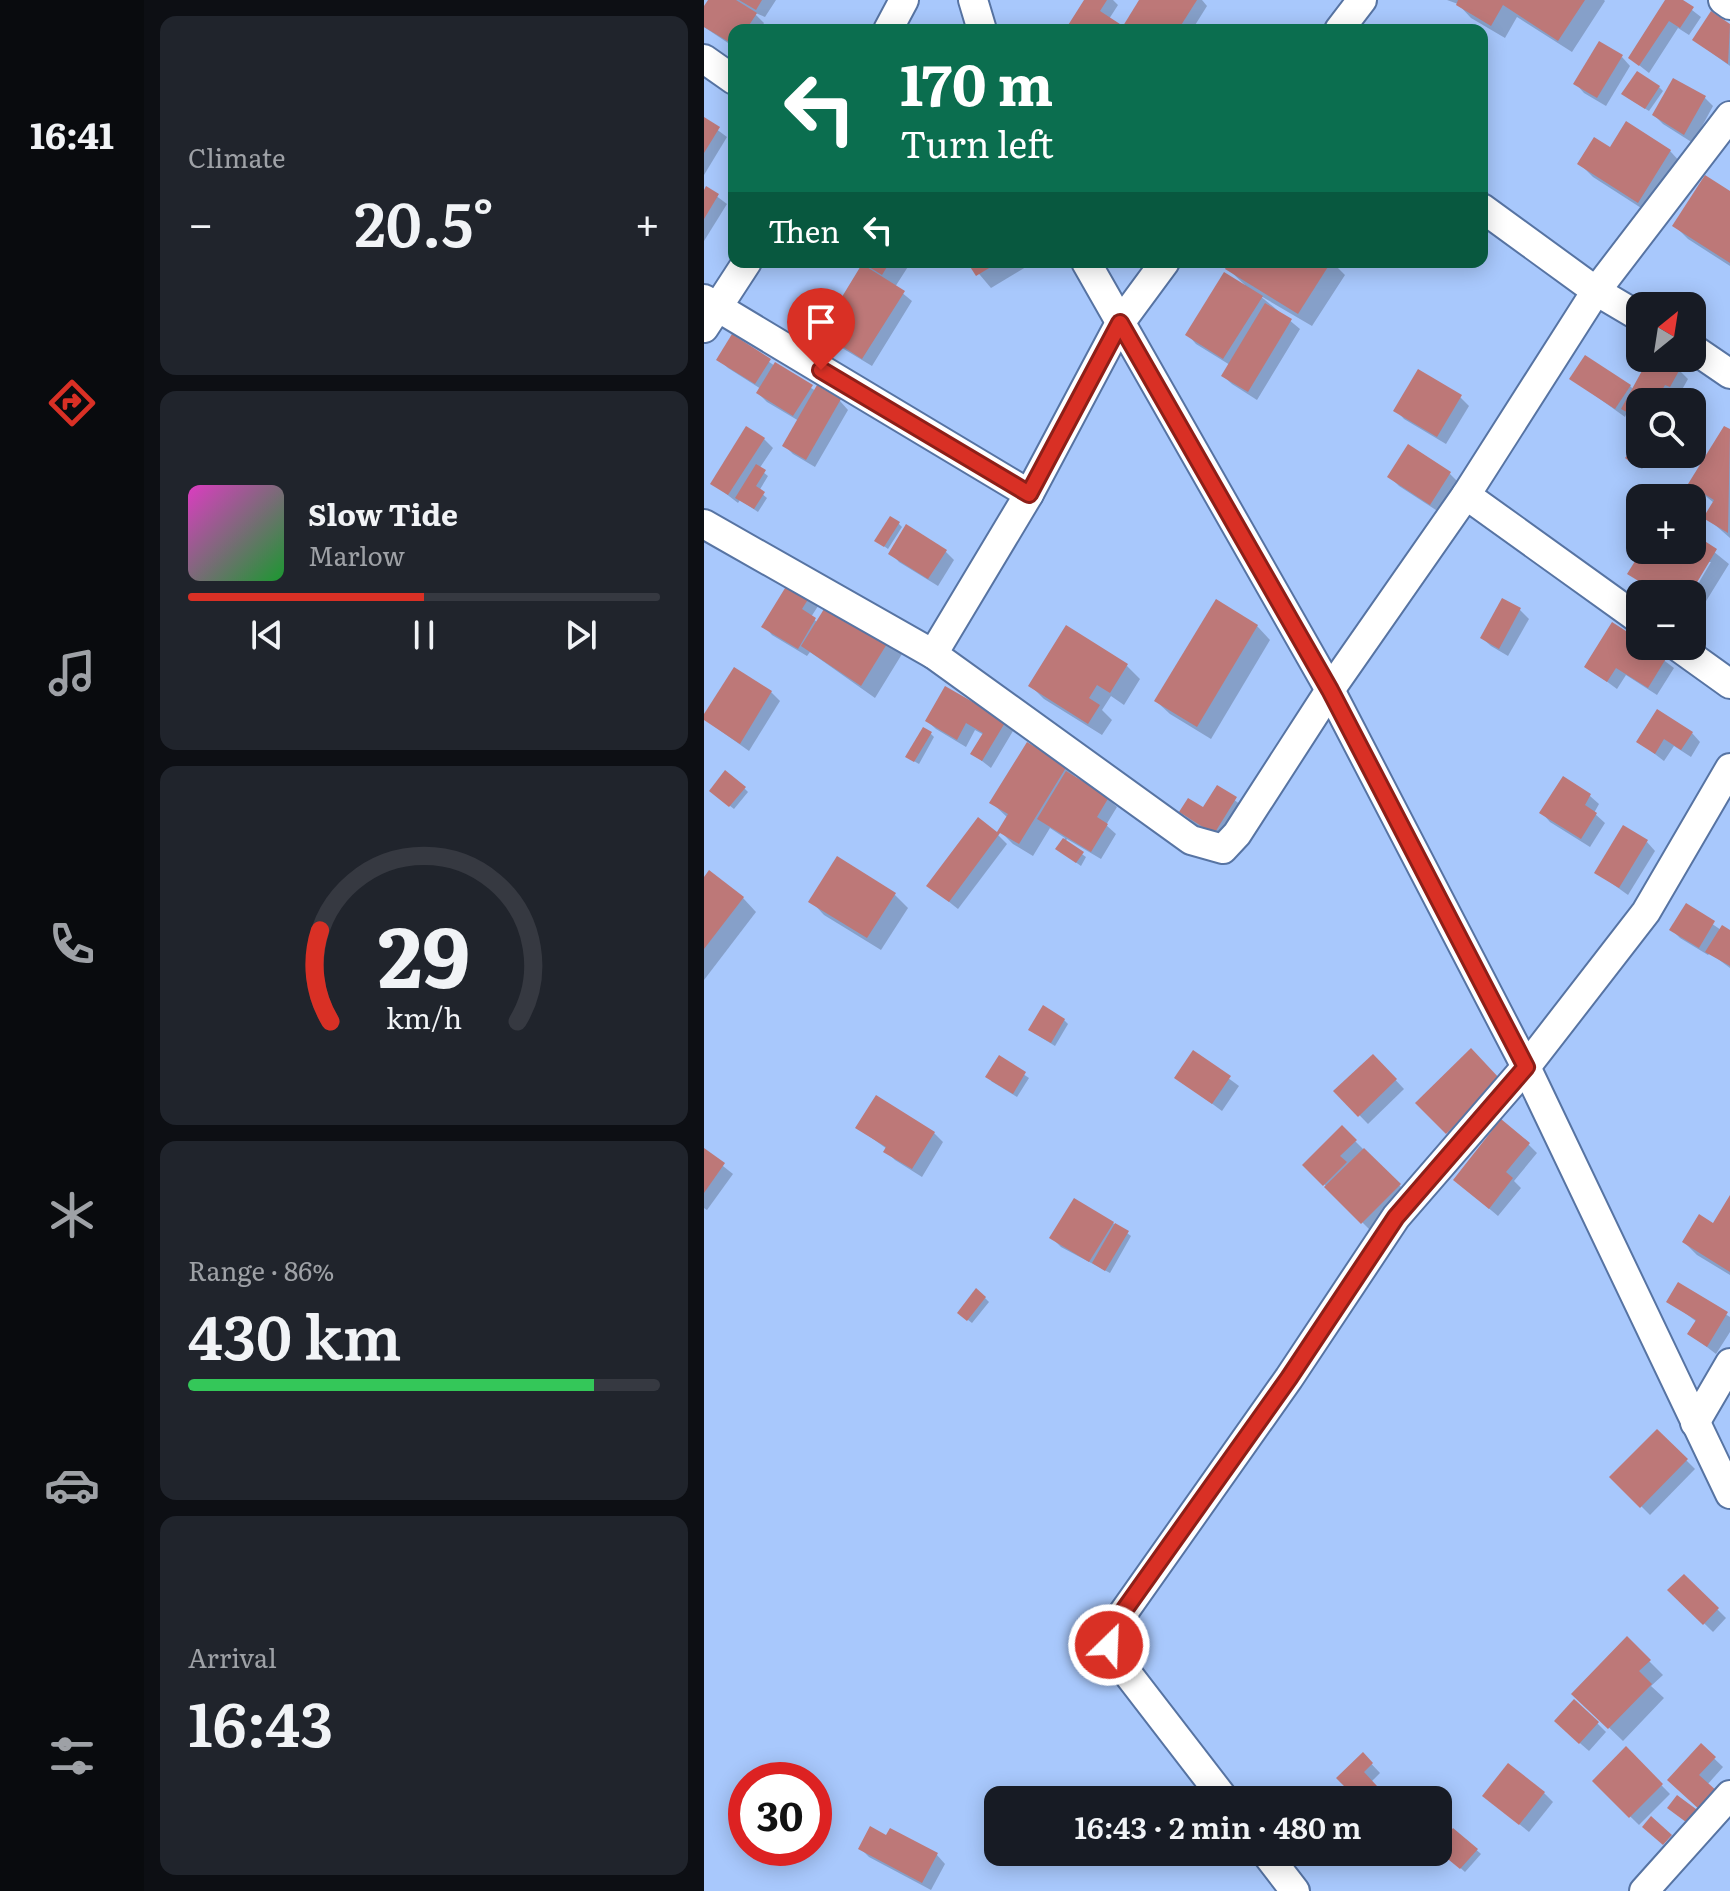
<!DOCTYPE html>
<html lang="en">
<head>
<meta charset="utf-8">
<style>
	:root { --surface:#171b24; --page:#20242c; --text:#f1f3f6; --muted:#9ea1a6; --line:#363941; --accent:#d93025 }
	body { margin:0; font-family:Literata,serif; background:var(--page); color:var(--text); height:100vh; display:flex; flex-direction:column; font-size:30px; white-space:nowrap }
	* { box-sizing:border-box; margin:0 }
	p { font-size:26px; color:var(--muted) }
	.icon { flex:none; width:44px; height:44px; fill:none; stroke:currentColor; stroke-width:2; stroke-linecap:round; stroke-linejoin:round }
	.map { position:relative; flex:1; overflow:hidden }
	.panel { display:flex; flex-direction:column; gap:16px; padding:16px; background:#0d0f14; width:560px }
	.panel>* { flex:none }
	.banner { position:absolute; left:24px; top:24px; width:760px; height:244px; border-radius:16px; box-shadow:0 4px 20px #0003; background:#0b6e4f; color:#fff; overflow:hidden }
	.needle { width:52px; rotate:30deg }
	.buttons { position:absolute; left:922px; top:292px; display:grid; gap:16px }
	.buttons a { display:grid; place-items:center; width:80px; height:80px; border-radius:16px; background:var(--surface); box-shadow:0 4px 20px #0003; font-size:40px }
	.speed { position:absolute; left:24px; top:1762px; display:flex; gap:16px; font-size:40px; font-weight:700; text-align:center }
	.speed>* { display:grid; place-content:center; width:104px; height:104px; border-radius:50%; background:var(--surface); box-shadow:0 4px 20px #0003; line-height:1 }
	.speed .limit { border:12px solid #d22; background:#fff; color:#111 }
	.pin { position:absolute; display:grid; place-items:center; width:68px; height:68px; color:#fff; margin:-82px -34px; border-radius:50% 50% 50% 0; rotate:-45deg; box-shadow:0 0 8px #0007 }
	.pin .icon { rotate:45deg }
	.me { position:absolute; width:88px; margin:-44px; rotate:24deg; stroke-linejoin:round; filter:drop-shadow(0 0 6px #0008) }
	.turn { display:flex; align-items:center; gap:28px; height:168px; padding:0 40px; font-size:36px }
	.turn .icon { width:104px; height:104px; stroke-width:2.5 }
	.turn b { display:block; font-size:56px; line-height:68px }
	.then { display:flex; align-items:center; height:76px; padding:0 40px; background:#0003; gap:16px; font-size:30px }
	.big { font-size:60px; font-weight:600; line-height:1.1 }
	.panel .tile { flex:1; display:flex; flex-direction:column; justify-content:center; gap:12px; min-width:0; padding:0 28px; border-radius:16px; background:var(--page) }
	.panel .dial { align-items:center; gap:0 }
	.dial svg { height:208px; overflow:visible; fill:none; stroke:var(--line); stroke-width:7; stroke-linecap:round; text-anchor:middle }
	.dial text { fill:var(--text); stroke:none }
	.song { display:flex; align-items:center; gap:24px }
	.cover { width:96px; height:96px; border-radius:12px; background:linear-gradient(135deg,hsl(310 70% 55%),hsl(130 70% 35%)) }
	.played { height:8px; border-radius:4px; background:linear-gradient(90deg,var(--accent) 50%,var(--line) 50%) }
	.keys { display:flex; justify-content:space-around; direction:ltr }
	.heat { display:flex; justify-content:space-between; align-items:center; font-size:44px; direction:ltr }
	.charge { height:12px; border-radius:6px; background:linear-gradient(90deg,#34c759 86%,var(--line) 0) }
	.trip { position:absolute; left:280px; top:1786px; width:468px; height:80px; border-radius:16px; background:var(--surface); box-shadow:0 4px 20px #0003; font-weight:600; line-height:80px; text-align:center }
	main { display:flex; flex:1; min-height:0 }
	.tab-bar { display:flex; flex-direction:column; width:144px; justify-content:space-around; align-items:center; background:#090b0e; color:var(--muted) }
	.tab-bar .icon { width:56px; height:56px }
	.tab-bar .on { color:var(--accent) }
	.tab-bar b { font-size:36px; color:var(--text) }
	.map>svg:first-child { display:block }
	.shadow { fill:#0003 }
	.building { fill:#bd7878 }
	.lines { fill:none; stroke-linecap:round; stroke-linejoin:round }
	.minor-casing { stroke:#5774a3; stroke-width:32 }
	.minor { stroke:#fff; stroke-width:28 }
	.route-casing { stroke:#8d1f18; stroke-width:20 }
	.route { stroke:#d93025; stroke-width:14 }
</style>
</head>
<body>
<main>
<nav class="tab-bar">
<b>16:41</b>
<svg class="icon on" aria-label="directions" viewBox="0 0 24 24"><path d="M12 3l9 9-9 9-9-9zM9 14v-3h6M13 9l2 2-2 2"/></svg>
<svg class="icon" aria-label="music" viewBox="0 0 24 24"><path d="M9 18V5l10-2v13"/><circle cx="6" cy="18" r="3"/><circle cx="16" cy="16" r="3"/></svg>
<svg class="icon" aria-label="phone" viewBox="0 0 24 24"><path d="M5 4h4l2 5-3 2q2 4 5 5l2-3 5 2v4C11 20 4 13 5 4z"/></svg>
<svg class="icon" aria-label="climate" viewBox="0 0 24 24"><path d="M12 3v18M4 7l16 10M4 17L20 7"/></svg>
<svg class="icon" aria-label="car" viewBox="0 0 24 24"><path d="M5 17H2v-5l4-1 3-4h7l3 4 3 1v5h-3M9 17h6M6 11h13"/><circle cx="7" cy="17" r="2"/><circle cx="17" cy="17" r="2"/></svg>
<svg class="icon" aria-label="filters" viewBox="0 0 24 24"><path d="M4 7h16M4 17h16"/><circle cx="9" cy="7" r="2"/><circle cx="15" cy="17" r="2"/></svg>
</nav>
<section class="panel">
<div class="tile"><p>Climate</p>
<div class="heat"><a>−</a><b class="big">20.5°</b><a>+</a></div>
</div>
<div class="tile">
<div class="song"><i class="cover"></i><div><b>Slow Tide</b><p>Marlow</p></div></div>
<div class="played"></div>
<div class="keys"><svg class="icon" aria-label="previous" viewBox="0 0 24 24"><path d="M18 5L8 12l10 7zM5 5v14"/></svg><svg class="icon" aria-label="pause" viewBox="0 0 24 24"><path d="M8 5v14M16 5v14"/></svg><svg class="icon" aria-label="next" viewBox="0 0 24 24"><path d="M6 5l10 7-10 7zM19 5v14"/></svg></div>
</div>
<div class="tile dial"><svg viewBox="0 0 100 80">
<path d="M14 69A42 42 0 1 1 86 69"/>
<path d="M14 69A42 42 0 0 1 10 34" stroke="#d93025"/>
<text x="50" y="56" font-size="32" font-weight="700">29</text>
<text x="50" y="72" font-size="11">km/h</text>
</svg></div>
<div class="tile"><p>Range · 86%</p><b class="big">430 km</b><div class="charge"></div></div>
<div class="tile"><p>Arrival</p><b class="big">16:43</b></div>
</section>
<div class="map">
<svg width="1026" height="1891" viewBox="0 0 1026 1891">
	<rect width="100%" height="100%" fill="#a8c8fc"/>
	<g class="shadow">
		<polygon points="6,0 72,0 61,17 49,12 60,23 56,30 30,30 30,47 0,27 0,10"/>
		<polygon points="382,0 409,0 414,5 405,19 420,30 364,30"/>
		<polygon points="437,0 498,0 503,6 488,30 426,30"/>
		<polygon points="743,0 900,0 901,1 868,52 813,17 801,38 767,18 754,4"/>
		<polygon points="964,0 975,0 997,17 985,35 974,28 945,73 926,58"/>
		<polygon points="1007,14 1026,26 1026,66 990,40"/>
		<polygon points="918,57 926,66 902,106 880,93 872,84"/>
		<polygon points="955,87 959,91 945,111 924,98"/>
		<polygon points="1000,97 1009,106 989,143 959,124 950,115"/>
		<polygon points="0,120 23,137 0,175"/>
		<polygon points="906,149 966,151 979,165 948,215 889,177 876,164"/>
		<polygon points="3,189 23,204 0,241 0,193"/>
		<polygon points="1026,194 1026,266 984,239 971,226"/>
		<polygon points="152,262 207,262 191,287 208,301 168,366 138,348 130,339 145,314 136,305 159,266"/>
		<polygon points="265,262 330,262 287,288"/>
		<polygon points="527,262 628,262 641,275 608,326 555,295 596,329 553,400 528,384 519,376 526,365 492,344 484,335 541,285 523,268"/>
		<polygon points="29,337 71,366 112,391 136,401 144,410 111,467 89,454 80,445 95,421 63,402 54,393 57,389 24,368 15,359"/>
		<polygon points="947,358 953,358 975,370 984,379 975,395 970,392 965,402 936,402 936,422 923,412 921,417 868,379 926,386 930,390"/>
		<polygon points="756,397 765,406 742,444 700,419 692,410"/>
		<polygon points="1021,428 1026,432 1026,538 1002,517 1010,503 986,483"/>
		<polygon points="60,439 69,448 55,469 64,476 55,491 63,498 54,512 36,500 34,503 8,483"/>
		<polygon points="936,444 936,454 950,454 938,469 928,462"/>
		<polygon points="746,474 754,482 735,512 695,486 686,477"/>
		<polygon points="194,523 198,527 184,549 177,544"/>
		<polygon points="999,543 1025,564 991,619 988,617 988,594 1007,562 1003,562 983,594 951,594 926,573 940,550 986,550 992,554"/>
		<polygon points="241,551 250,560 234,586 195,562 187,553"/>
		<polygon points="86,582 116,603 107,617 114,623 185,641 198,654 171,698 106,652 103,656 68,635 60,626"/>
		<polygon points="799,600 816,610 825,619 804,656 787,646 778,638"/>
		<polygon points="512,601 553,626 566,640 507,739 466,714 452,701"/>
		<polygon points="936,643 936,646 941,646 970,668 953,695 922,675 913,689 883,667"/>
		<polygon points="423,666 436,679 420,705 407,696 398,710 408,720 398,735 340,699 327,686"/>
		<polygon points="30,669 67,692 76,701 45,751 0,719"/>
		<polygon points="223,721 301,722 309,731 287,768 269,754 280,735 271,730 262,747 232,729"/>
		<polygon points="226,733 230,737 215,764 208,760"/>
		<polygon points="988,733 996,742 987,757 970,746 960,761 935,742"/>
		<polygon points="362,767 375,781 404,799 413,807 402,825 412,834 397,859 363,839 361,842 382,857 377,866 353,849 361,838 346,828 329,856 309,844 296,831 304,818 288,803"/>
		<polygon points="513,787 541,808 519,842 487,821 478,812 499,809"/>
		<polygon points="40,788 44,792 30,809 11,794"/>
		<polygon points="886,796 895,804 890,813 901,823 886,847 846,822 838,813"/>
		<polygon points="294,835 303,844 254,909 225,886"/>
		<polygon points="943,842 951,851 924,895 892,872"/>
		<polygon points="0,881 39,898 52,912 0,980"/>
		<polygon points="191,895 204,908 177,950 120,915 107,901"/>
		<polygon points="982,906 1017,930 1026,933 1026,968 1006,953 1004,955 976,938 968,930"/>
		<polygon points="360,1020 364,1024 351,1046 330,1033"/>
		<polygon points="490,1053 535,1086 518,1111 472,1077"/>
		<polygon points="669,1056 700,1089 664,1124 632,1091"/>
		<polygon points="295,1058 325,1078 313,1097 287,1081"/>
		<polygon points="804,1089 752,1141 714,1103"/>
		<polygon points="154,1128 230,1133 239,1142 218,1177 191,1160 182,1151 183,1149"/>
		<polygon points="638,1128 704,1194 667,1231 601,1165"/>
		<polygon points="824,1144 833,1153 810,1181 817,1188 794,1216 751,1180"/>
		<polygon points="0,1151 29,1174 3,1210 0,1208"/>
		<polygon points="1026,1199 1026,1275 993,1255 980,1242 1010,1226"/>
		<polygon points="409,1223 427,1236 406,1273 357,1247 348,1238"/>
		<polygon points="975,1285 1026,1317 1026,1332 1012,1354 986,1334 993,1322 965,1301"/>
		<polygon points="281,1298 285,1302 268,1323 259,1316"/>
		<polygon points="953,1431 991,1469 946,1515 908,1477"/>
		<polygon points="980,1576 1022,1618 1009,1632 966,1590"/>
		<polygon points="923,1639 959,1675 947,1686 960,1698 919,1741 870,1694"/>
		<polygon points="893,1723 902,1732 885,1751 861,1730"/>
		<polygon points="997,1746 1019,1767 1003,1785 974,1788"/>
		<polygon points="922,1749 966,1794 935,1825 890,1781"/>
		<polygon points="659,1755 676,1773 667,1782 680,1795 675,1800 634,1800 645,1790"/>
		<polygon points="840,1793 849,1802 825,1832 790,1804"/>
		<polygon points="750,1830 777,1854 761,1872 734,1848"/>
		<polygon points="183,1838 233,1855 241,1864 227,1890 165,1857 156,1848"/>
	</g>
	<g class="building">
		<polygon points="4,0 32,0 53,13 42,30 30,30 30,45 0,27 0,6"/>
		<polygon points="35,0 58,0 52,10"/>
		<polygon points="380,0 403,0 396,11 416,24 413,30 388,30 384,27 383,30 361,30"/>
		<polygon points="435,0 493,0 474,30 425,30 419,26"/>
		<polygon points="754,0 881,0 854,41 799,5 787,26 752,5"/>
		<polygon points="961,0 979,0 990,7 976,28 965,21 935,66 924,58"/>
		<polygon points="1007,11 1026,24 1024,64 988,40"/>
		<polygon points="895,41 919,55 893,98 869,84"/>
		<polygon points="933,71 956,86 941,109 917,94"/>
		<polygon points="969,78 1002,96 980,135 948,115"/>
		<polygon points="0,117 16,127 0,153"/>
		<polygon points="922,121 967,150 934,203 873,164 890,137 906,147"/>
		<polygon points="1001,175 1026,191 1026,263 968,226"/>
		<polygon points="2,186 15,194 0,219 0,190"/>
		<polygon points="157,262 186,262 178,275"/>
		<polygon points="263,262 295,262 272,276"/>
		<polygon points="525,262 627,262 594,314 521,269"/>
		<polygon points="158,264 201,291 158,359 127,339 144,312 133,305"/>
		<polygon points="520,272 559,296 519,359 481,335"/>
		<polygon points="561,303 588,319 544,392 517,376"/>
		<polygon points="28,334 67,359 51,384 12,360"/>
		<polygon points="881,355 927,385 911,409 865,379"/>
		<polygon points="945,358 957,358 976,369 966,387 961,385 951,402 936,402 936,419 917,409"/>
		<polygon points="71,362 109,385 89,416 52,393"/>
		<polygon points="714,369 758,395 733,437 689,411"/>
		<polygon points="113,385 137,399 102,460 78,446"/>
		<polygon points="42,426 61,438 24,495 6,484"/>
		<polygon points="1020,426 1026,429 1024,533 999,518 1010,500 984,484"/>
		<polygon points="936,441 936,454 943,454 933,467 921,458"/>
		<polygon points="704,444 747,472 726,505 683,477"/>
		<polygon points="52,464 62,470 52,486 61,492 50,509 31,498"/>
		<polygon points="186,516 196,522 180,547 170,541"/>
		<polygon points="202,524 243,550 224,579 184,554"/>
		<polygon points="999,540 1013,549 986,594 956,594 923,574 938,550 992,551"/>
		<polygon points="86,580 108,593 98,609 112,618 94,649 57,627"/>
		<polygon points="798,598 817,608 795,649 776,638"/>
		<polygon points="512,599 554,625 493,727 450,701"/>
		<polygon points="125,601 186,639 157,686 97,646"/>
		<polygon points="908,622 936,640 936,646 945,646 963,657 944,688 912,668 903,682 880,667"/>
		<polygon points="362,625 424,664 406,693 393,685 385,698 396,705 384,724 324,686"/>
		<polygon points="30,667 68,691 36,744 0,720 0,714"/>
		<polygon points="241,686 302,721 278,761 266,754 279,733 262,723 253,740 221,721"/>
		<polygon points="953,709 989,732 977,750 960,739 951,754 932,742"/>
		<polygon points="219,727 228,732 210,762 201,757"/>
		<polygon points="323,742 363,766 315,844 296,833 245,902 222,886 274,817 293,832 304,814 285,803"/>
		<polygon points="21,770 42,787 25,807 5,791"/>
		<polygon points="362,771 405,797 393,817 404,824 387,852 333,819"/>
		<polygon points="859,776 887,794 881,805 893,813 877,839 835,813"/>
		<polygon points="513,785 533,797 510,834 475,812 484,798 499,807"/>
		<polygon points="919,825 944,840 915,888 890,873"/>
		<polygon points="359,838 380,852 372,863 351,849"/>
		<polygon points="133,856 192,893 163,938 104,902"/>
		<polygon points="5,870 40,897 0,949 0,877"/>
		<polygon points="982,903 1011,921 995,948 965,930"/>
		<polygon points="1018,925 1026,930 1026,966 1001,952"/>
		<polygon points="339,1005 361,1019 347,1043 324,1030"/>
		<polygon points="767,1048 796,1079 742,1134 711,1103"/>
		<polygon points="489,1050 527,1076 508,1104 470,1078"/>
		<polygon points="669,1054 693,1079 654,1117 629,1091"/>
		<polygon points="295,1055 322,1072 309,1094 281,1077"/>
		<polygon points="172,1095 231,1132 208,1169 179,1152 182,1147 151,1128"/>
		<polygon points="797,1119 826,1143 802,1172 809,1178 785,1209 749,1180"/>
		<polygon points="638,1125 653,1140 636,1156 643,1162 619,1186 598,1165"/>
		<polygon points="0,1148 21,1163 0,1193"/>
		<polygon points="660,1148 697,1184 657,1224 620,1187"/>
		<polygon points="1026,1195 1026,1272 978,1242 995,1214 1009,1223"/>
		<polygon points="370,1198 410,1222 385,1262 345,1238"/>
		<polygon points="411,1223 425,1231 401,1271 388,1263"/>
		<polygon points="974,1282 1024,1312 1003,1347 983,1334 992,1320 962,1302"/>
		<polygon points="272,1288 282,1297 263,1321 253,1313"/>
		<polygon points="953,1429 984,1459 936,1508 905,1477"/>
		<polygon points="980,1574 1015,1608 999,1625 963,1590"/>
		<polygon points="923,1636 947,1660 935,1671 948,1684 904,1729 867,1694"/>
		<polygon points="870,1699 895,1722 875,1744 850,1721"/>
		<polygon points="997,1743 1012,1757 995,1775 1014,1792 997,1811 963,1780"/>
		<polygon points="922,1746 959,1784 925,1818 888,1781"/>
		<polygon points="659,1752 669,1763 660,1772 673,1786 657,1800 632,1800 643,1789 632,1778"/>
		<polygon points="804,1763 841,1792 815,1825 778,1796"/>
		<polygon points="973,1795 996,1812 986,1825 963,1808"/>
		<polygon points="947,1816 968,1835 959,1845 938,1827"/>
		<polygon points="166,1826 182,1835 186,1828 234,1853 218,1883 154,1849"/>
		<polygon points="749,1828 774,1849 756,1869 734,1851 734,1846"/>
	</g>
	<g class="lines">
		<defs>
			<g id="minor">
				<polyline points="269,0 278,30"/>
				<polyline points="1019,0 1026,5"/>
				<polyline points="184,30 200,0"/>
				<polyline points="635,30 658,0"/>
				<polyline points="0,59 30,80"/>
				<polyline points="778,208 892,291 936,317"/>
				<polyline points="382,262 626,690 822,1067 1026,1494"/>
				<polyline points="461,262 416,323 325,494 229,654 487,840 519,849 533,834 626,690 762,495 892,291 1026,116"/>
				<polyline points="0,299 325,494"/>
				<polyline points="0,328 43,262"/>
				<polyline points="988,348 1026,374"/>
				<polyline points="762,495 936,620"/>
				<polyline points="0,524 229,654"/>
				<polyline points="973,646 1026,684"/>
				<polyline points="991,1423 1026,1363"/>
				<polyline points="521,1800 407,1652 405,1645 410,1626 585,1378 692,1217 822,1067 942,912 1026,768"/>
				<polyline points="561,1852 591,1891"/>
				<polyline points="940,1891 1026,1795"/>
			</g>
		</defs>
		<use href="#minor" class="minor-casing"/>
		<use href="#minor" class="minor"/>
	</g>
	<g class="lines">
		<defs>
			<polyline id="route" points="117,370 325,494 416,323 626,690 822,1067 692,1217 585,1378 421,1609 410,1626 405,1645"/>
		</defs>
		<use href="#route" class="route-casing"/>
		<use href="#route" class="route"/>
	</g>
</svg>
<div class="buttons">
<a><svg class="needle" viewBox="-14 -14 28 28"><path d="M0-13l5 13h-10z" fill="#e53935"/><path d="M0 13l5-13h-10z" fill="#9ea1a6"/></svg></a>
<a><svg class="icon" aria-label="search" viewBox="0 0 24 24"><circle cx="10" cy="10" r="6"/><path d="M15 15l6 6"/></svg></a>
<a>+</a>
<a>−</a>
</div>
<div class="speed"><div class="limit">30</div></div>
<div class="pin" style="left:117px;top:370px;background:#d93025"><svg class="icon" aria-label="arrive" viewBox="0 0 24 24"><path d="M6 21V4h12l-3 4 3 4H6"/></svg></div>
<svg class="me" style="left:405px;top:1645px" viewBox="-20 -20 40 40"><circle r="17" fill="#d93025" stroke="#fff" stroke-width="3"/><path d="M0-11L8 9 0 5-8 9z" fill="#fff"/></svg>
<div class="trip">16:43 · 2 min · 480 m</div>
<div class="banner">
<div class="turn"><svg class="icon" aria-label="left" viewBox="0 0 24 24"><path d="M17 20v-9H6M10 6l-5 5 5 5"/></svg><div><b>170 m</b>Turn left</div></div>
<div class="then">Then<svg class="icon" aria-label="left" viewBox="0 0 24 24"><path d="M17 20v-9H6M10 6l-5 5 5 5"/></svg></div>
</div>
</div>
</main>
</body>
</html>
